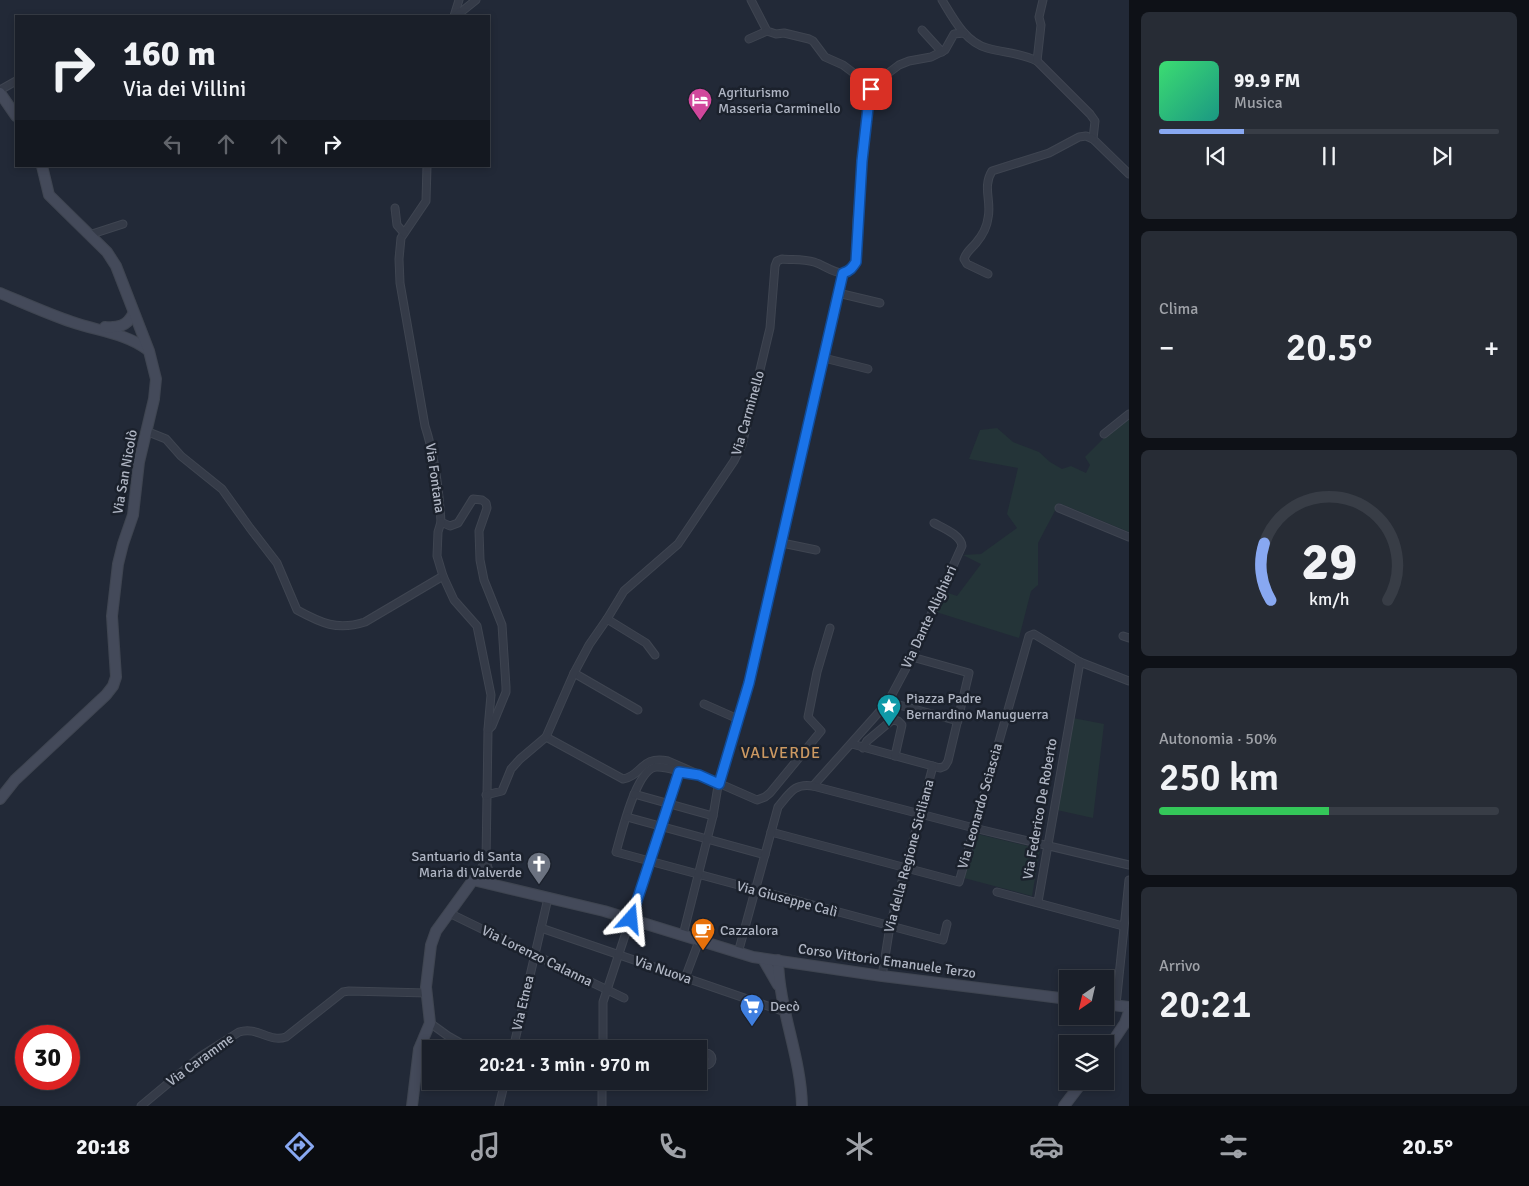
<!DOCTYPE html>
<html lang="it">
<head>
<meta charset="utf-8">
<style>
	:root { --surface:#1a1f29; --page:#272c35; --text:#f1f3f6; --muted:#9fa2a8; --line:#383d46; --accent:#88a8f1 }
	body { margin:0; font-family:Signika,sans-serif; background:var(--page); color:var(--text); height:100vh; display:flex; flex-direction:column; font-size:19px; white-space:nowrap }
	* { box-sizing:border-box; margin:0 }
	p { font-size:16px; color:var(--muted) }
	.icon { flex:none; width:28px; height:28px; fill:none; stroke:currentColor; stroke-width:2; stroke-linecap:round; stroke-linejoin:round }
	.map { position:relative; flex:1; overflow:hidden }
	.details { display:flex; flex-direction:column; gap:12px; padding:12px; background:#0e1117; width:400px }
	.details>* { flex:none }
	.top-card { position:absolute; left:15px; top:15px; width:475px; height:152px; border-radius:0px; box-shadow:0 2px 8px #0003,0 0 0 1px var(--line); background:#1a1f29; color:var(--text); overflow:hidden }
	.needle { width:32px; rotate:214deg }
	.buttons { position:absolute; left:1059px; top:970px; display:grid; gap:10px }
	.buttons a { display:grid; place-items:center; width:55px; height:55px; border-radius:0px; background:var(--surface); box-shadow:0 2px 8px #0003,0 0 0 1px var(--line); font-size:25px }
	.speed { position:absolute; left:15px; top:1025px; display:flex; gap:10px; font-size:25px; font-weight:700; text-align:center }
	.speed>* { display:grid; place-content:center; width:65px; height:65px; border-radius:50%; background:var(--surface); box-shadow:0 2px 8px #0003,0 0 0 1px var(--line); line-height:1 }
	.speed .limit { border:8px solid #d22; background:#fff; color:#111 }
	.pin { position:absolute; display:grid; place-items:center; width:42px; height:42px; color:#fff; margin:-21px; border-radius:10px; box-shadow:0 2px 8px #0006 }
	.me { position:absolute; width:55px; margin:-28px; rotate:18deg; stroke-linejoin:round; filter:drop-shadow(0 0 4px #0008) }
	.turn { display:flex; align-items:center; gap:18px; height:105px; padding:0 25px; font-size:22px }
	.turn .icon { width:65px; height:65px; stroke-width:2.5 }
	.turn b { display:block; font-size:35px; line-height:42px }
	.lanes { display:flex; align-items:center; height:48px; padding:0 25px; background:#0003; justify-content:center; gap:25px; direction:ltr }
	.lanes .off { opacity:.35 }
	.big { font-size:38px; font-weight:600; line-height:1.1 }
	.details .widget { flex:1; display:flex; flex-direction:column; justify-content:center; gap:8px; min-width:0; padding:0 18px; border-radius:8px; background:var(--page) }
	.details .dial { align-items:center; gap:0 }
	.dial svg { height:130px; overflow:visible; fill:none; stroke:var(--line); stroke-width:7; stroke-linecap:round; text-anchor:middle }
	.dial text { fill:var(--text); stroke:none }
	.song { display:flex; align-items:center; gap:15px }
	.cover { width:60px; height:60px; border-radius:8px; background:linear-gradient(135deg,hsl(140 70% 55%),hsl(170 70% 35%)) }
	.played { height:5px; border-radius:2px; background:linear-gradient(90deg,var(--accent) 25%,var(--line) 25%) }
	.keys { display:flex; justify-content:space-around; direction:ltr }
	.heat { display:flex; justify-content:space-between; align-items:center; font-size:28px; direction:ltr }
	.charge { height:8px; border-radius:4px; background:linear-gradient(90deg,#34c759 50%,var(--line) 0) }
	.trip { position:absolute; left:422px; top:1040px; width:285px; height:50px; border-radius:0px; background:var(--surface); box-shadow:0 2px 8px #0003,0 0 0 1px var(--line); font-weight:600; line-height:50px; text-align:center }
	.tab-bar { display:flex; height:80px; justify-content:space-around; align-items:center; background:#0a0c10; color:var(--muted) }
	.tab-bar .icon { width:35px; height:35px }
	.tab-bar .selected { color:var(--accent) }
	.tab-bar b { font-size:22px; color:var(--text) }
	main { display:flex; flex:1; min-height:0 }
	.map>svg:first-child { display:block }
	.green { fill:#243438 }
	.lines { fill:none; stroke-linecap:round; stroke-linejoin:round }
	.street-casing { stroke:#3f4551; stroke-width:9 }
	.secondary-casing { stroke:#3f4551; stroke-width:12 }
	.street { stroke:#353b48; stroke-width:7 }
	.secondary { stroke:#444a5a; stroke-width:10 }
	.route-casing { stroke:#114b97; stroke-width:12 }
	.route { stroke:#1a73e8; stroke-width:9 }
	.labels { text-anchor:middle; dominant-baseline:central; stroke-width:5; stroke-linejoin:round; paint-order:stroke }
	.poi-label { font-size:14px; fill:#b0b6c4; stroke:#1b212c; text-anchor:start }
	.street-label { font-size:14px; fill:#b0b6c4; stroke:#1b212c }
	.quarter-label { font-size:16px; letter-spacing:1px; fill:#cc9962; stroke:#1b212c }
</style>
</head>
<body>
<main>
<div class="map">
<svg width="1129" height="1106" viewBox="0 0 1129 1106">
	<rect width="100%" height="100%" fill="#222937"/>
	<g class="green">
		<polygon points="1129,417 1129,532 1059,503 1038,543 1038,585 1031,591 1019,638 936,612 945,592 957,596 981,564 963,555 981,554 1017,528 1007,514 1018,468 969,459 980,430 997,428 1013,442 1039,452 1050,462 1062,469 1071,466 1086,473 1090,465 1085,457 1105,437"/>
		<polygon points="1073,718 1104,724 1093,818 1057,810"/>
		<polygon points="977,834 1040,849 1032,896 964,878"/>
	</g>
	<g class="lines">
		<defs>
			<g id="street">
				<polyline points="751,0 767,31 776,34 784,33 809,39 813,41 825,57 843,65 863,80 871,89"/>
				<path d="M 942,0 C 953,18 965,42 987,48 C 1005,53 1021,53 1037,61 L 1090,114 L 1095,121 L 1093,139 L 1129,174"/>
				<polyline points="454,16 459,0"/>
				<polyline points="456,16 476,0"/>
				<polyline points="922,30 942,52"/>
				<polyline points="749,39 767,31"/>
				<polyline points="1037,61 1041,25 1039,17 1043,0"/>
				<polyline points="0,90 16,81"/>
				<path d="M 427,166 L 426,201 L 401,238 L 399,259 L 400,283 L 425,426 C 435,457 439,489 441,522 L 450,526 L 458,523 L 473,499 L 482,500 L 486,503 L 487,508 L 479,531 L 480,560 L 484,580 L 502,625 L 506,687 L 506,692 L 492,726 L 488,730 L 486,861 L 490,874 L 491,884"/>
				<polyline points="395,208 397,225 404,233"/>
				<polyline points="89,235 123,224"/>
				<path d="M 988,274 L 967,264 L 964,259 C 966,252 971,249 976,243 C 981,237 987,227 988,218 C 992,202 982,187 992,171 L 1049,153 L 1079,137 L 1086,136 L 1093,139"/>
				<polyline points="838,293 880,303"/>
				<polyline points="824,358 868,369"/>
				<path d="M 146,431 L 166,439 L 181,456 L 222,489 L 250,528 L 277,563 L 297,610 C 321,623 337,631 365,622 L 443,576"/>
				<polyline points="1104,434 1129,414"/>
				<polyline points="1059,508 1129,537"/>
				<polyline points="441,522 438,532 437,556 443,576 454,600 477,626 491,695 488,729"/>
				<polyline points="782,543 816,550"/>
				<polyline points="607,619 646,643 655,655"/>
				<polyline points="1123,636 1129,638"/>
				<polyline points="574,673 638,710"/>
				<polyline points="888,702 958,721"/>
				<polyline points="704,704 738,719"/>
				<path d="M 546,737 L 623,779 C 642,776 641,755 668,761 L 757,800 L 765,797 L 770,793 L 821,731 L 808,717 L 817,672 L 830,628"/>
				<polyline points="852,744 940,768 945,766 948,761 969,673 912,657"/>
				<polyline points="863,748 867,741 892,720 898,721 902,725 895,756"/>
				<path d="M 699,775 C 685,774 671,767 657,767 C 636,767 621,836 616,852 L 943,940 L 947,924"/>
				<path d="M 813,786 L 888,702 L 912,657 L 962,546 C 961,535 943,528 934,523"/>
				<polyline points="634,794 713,816"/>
				<path d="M 486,795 L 502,791 L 511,769 L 520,759 L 546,737 L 574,673 L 589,645 L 607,619 L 624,591 L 678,544 L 734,461 L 742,445 L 770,328 L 775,266 L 777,261 L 782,259 C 792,260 804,259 814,262 C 830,267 844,284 856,262 L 857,220 L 866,122 L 871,89 L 875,83 L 899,65 L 909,61 L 931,57 L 945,50 L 954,34 L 964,33"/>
				<polyline points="627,817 765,855"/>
				<polyline points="771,832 959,882 1029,636 1034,634 1080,662 1129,681"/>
				<polyline points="473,880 486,861"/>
				<polyline points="997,892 1123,926"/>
				<polyline points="1038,902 1080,662"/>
				<polyline points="449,913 624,998"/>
				<polyline points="541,928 785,1012"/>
				<polyline points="683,935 713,816 719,780 749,683 843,273"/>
				<path d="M 738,953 L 778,807 C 790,793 794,783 813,786 L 974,828 L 1129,865"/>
				<polyline points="882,976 890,926 933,766"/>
				<polyline points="685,978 699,941"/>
				<polyline points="1116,1005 1129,880"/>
				<polyline points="430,1023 448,1036 471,1049"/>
				<polyline points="513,1049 548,898"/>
				<polyline points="603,1049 603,1002 679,772"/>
				<circle cx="706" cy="1059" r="6"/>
				<path d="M 141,1106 L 201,1056 L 239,1032 C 258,1026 269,1043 286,1037 L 343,992 L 349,991 L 427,993"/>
				<polyline points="499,1106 505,1081"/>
				<polyline points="602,1106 602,1081"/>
			</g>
			<g id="secondary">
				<polyline points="0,93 16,116"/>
				<path d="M 0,293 C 24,303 48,314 72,322 C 97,331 126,333 148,350"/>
				<path d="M 105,327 C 118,328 127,326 133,314"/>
				<polyline points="0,799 15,780 106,695 113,686 116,677 112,616 118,564 123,544 133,515 139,462 154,399 156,379 149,351 116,266 107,252 49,195 42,166"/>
				<polyline points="763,959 778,985"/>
				<path d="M 778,960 C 779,1010 801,1056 802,1106"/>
				<polyline points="1105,1004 1129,1007"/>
				<polyline points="1105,1053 1125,1023 1129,1012"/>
				<polyline points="412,1106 419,1049 430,1023 426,987 431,945 436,931 473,880 604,911 753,957 882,976 1068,999"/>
				<polyline points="1064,1106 1083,1081"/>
			</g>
		</defs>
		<use href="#street" class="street-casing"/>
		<use href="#secondary" class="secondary-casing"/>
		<use href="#street" class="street"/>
		<use href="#secondary" class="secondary"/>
	</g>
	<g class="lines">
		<defs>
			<path id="route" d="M 631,919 L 679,772 L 699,775 L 719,784 L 749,683 L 843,273 C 850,271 852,268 856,262 L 862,161 L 868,108 L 871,89"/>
		</defs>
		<use href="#route" class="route-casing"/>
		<use href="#route" class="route"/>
	</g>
	<defs>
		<symbol id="hotel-pin" viewBox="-11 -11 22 30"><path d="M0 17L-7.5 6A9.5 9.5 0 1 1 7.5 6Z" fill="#d1479c" stroke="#1b212c"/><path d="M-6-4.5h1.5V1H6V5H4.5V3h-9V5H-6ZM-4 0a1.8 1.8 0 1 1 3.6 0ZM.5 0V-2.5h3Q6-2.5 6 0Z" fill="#fff"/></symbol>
		<symbol id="sight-pin" viewBox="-11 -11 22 30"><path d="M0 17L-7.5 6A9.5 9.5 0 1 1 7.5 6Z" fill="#0f9aa8" stroke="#1b212c"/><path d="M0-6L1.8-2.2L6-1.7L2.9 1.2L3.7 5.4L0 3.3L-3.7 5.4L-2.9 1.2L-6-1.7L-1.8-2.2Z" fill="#fff"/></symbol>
		<symbol id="church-pin" viewBox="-11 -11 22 30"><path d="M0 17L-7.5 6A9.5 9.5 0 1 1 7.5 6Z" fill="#6b7280" stroke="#1b212c"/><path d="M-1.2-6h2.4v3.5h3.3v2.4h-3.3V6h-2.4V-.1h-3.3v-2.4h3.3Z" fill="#fff"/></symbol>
		<symbol id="cafe-pin" viewBox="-11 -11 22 30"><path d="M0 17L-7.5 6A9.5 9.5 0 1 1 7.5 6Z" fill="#e8710a" stroke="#1b212c"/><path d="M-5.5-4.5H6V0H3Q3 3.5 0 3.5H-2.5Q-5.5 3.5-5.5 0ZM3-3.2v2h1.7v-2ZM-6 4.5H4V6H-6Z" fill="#fff"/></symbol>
		<symbol id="supermarket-pin" viewBox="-11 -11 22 30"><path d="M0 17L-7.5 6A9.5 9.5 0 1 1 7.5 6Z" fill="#3f7fe0" stroke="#1b212c"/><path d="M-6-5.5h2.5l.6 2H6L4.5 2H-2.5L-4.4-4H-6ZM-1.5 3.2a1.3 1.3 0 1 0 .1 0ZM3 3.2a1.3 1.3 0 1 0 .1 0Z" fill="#fff"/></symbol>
	</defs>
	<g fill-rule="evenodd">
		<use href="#hotel-pin" x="686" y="86" width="28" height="38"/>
		<use href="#sight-pin" x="875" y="692" width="28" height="38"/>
		<use href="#church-pin" x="525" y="850" width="28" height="38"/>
		<use href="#cafe-pin" x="689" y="916" width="28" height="38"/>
		<use href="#supermarket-pin" x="738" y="992" width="28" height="38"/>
	</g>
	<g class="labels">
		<g class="poi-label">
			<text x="718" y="92">Agriturismo<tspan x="718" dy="16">Masseria Carminello</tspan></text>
			<text x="906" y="698">Piazza Padre<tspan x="906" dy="16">Bernardino Manuguerra</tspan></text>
			<text x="522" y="856" text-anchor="end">Santuario di Santa<tspan x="522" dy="16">Maria di Valverde</tspan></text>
			<text x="720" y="930">Cazzalora</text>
			<text x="770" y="1006">Decò</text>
		</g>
		<g class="street-label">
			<text transform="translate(748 413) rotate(-74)">Via Carminello</text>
			<text transform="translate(125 472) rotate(-80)">Via San Nicolò</text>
			<text transform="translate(435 478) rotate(82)">Via Fontana</text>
			<text transform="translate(929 617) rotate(-65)">Via Dante Alighieri</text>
			<text transform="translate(980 806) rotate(-74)">Via Leonardo Sciascia</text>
			<text transform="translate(1040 809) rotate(-80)">Via Federico De Roberto</text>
			<text transform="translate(909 856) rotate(-75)">Via della Regione Siciliana</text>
			<text transform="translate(787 899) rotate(15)">Via Giuseppe Calì</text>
			<text transform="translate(537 956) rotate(26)">Via Lorenzo Calanna</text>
			<text transform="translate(887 961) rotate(8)">Corso Vittorio Emanuele Terzo</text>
			<text transform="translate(663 970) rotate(19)">Via Nuova</text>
			<text transform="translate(523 1003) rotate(-77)">Via Etnea</text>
			<text transform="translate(200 1060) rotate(-36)">Via Caramme</text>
		</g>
		<g class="quarter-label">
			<text x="781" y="753">VALVERDE</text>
		</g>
	</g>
</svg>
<div class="buttons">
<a><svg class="needle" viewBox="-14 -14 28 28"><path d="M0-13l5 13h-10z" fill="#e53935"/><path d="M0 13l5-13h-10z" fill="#9fa2a8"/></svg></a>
<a><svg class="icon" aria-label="layers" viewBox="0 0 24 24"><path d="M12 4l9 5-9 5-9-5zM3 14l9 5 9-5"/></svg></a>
</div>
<div class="speed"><div class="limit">30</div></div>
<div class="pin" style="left:871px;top:89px;background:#d93025"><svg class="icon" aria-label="arrive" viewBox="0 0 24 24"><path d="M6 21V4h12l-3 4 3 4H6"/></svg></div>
<svg class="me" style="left:631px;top:919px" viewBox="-20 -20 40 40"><path d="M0-17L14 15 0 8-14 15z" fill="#1a73e8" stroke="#fff" stroke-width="4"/></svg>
<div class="trip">20:21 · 3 min · 970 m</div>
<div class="top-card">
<div class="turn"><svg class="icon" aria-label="right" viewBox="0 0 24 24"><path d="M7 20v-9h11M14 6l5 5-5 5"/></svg><div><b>160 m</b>Via dei Villini</div></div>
<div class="lanes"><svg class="icon off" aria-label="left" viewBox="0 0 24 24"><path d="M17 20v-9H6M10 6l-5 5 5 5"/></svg><svg class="icon off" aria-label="ahead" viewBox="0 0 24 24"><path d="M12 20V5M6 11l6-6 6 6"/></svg><svg class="icon off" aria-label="ahead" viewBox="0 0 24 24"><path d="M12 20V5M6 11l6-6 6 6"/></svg><svg class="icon" aria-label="right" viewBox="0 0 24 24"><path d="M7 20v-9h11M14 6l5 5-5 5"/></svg></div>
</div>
</div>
<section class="details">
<div class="widget">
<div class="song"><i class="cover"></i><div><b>99.9 FM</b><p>Musica</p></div></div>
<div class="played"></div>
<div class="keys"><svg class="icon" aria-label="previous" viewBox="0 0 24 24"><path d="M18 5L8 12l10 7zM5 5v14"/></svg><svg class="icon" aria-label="pause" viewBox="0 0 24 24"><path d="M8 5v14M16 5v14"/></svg><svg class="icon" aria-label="next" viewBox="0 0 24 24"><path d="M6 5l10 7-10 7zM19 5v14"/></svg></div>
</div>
<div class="widget"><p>Clima</p>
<div class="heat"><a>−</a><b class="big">20.5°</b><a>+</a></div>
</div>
<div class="widget dial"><svg viewBox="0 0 100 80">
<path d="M14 69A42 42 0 1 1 86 69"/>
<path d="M14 69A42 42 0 0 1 10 34" stroke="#88a8f1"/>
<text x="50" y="56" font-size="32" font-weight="700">29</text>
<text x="50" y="72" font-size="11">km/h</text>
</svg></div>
<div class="widget"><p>Autonomia · 50%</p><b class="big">250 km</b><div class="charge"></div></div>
<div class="widget"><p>Arrivo</p><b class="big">20:21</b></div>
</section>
</main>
<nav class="tab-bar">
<b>20:18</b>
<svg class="icon selected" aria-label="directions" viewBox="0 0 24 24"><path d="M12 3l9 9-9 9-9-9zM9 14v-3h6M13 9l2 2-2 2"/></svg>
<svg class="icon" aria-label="music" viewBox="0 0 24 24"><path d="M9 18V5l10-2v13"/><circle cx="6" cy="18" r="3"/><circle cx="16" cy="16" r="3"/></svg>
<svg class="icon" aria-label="phone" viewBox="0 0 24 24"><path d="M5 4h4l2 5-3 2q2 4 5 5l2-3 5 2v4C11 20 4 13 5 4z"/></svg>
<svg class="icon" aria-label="climate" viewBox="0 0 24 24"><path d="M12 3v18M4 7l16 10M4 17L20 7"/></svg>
<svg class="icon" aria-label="car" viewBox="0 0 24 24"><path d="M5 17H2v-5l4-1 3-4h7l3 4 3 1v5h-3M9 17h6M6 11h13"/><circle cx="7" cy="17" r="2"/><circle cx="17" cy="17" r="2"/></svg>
<svg class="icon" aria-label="filters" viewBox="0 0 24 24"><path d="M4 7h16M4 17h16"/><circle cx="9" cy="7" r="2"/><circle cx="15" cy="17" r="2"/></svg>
<b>20.5°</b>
</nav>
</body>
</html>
